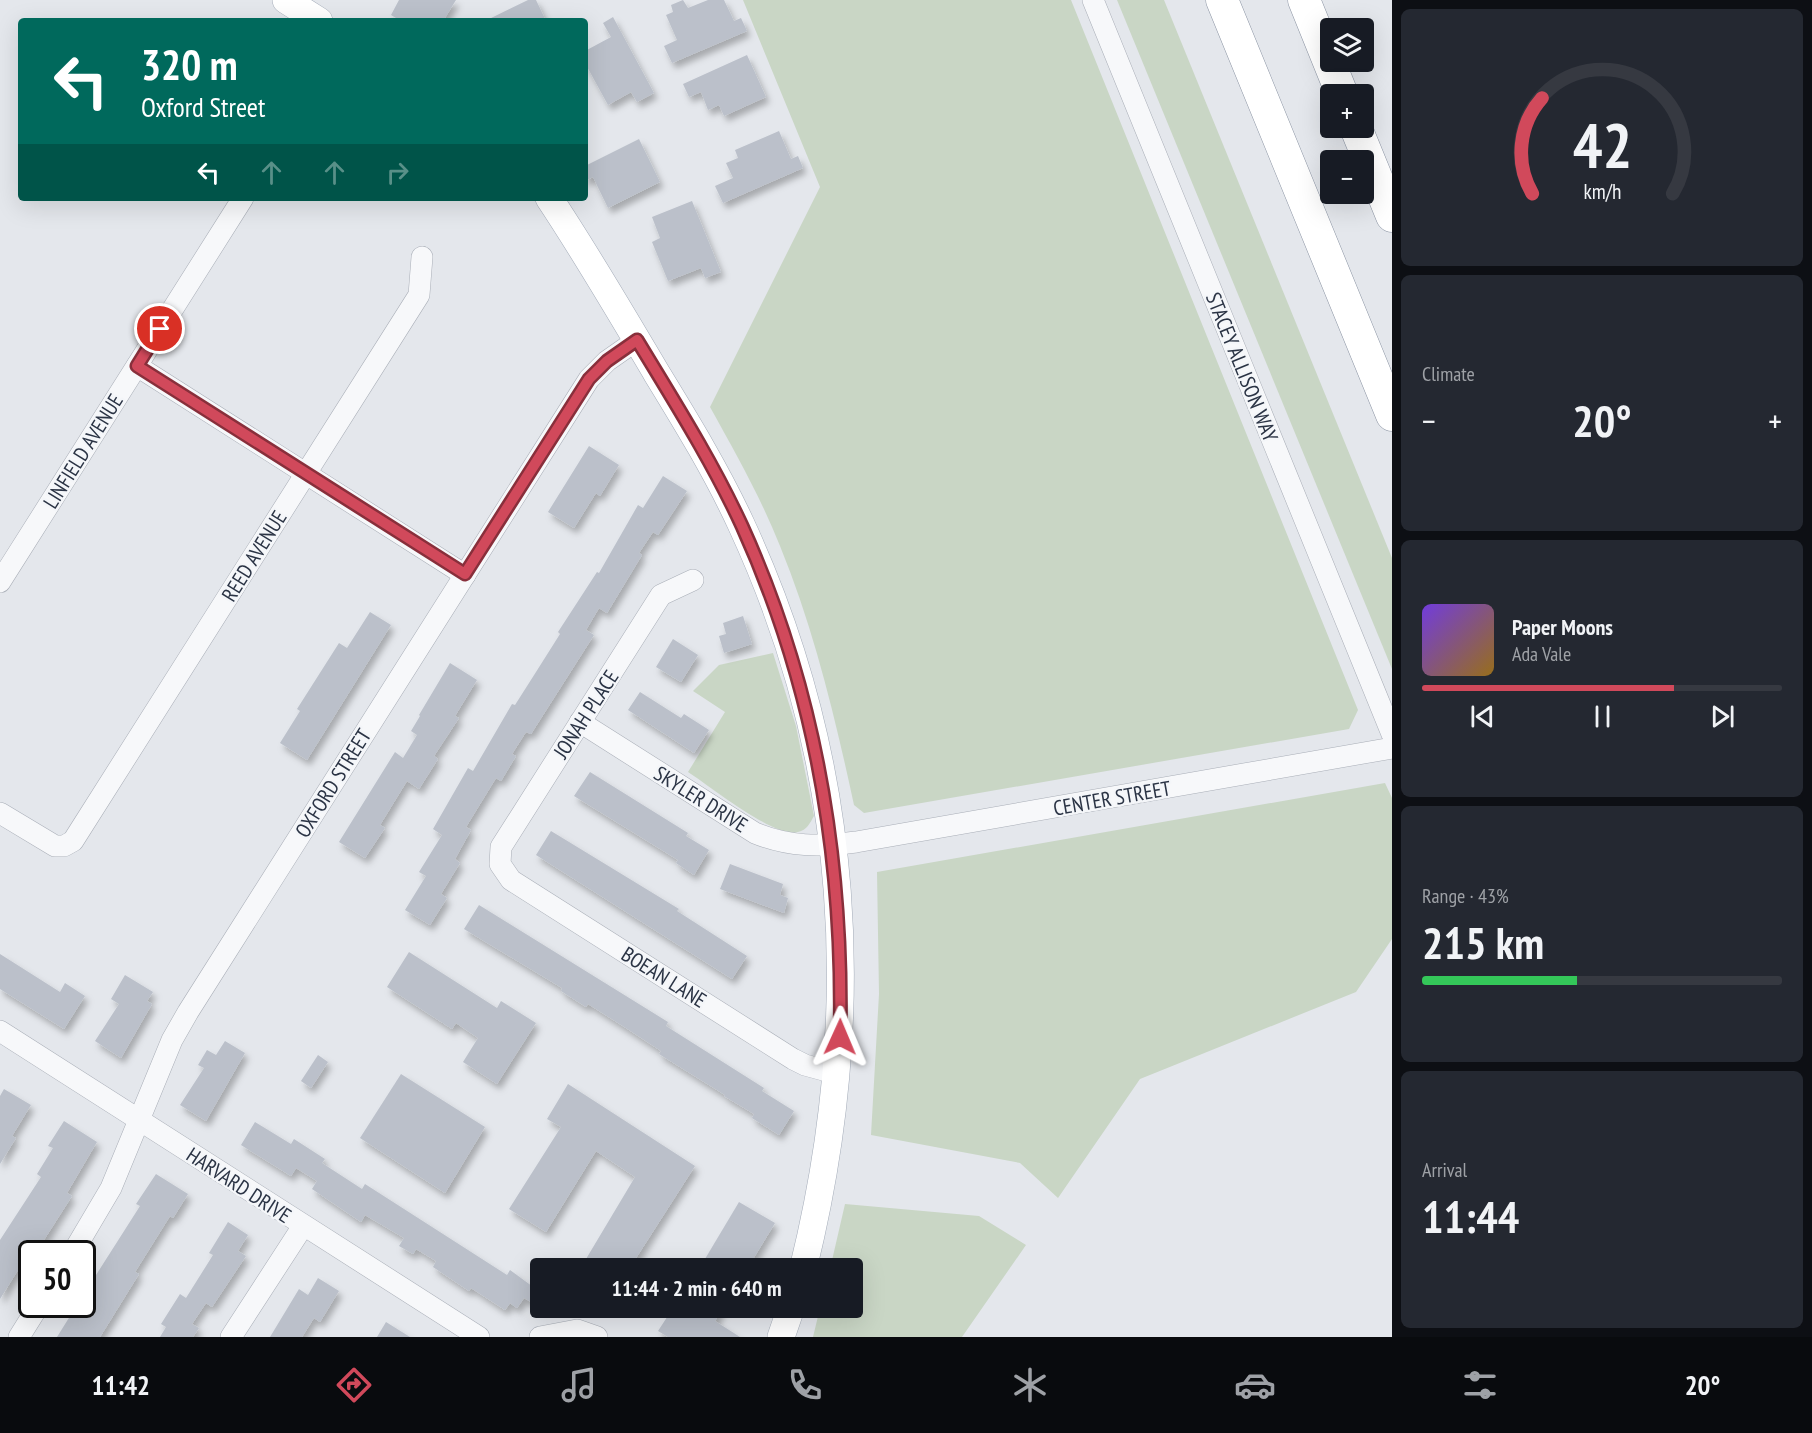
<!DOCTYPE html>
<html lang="en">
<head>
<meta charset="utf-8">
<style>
	:root { --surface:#171b24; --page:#242831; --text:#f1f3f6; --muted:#9ea1a6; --line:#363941; --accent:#d1495b }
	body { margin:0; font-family:"PT Sans Narrow",sans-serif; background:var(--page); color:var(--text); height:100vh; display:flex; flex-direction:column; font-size:22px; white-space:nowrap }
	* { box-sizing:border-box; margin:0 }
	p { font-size:20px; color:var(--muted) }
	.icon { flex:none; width:33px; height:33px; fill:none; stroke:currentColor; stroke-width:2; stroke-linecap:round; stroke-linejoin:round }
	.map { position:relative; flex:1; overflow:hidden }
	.details { display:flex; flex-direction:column; gap:9px; padding:9px; background:#0d0f14; width:420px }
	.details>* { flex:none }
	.hud { position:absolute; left:18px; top:18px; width:570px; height:183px; border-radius:6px; box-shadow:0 6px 24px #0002; background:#00695c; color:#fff; overflow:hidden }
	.fabs { position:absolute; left:1320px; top:18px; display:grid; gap:12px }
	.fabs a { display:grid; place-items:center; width:54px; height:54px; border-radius:6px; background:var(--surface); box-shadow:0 6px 24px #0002; font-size:30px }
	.speed { position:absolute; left:18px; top:1240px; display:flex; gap:12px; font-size:30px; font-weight:700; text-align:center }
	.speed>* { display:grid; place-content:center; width:78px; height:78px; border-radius:50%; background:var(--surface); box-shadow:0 6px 24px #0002; line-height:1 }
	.speed .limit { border:3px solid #111; border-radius:9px; background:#fff; color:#111 }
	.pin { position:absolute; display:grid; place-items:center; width:51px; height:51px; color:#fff; margin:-26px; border:3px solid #fff; border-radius:50%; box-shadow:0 2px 6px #0007 }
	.me { position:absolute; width:66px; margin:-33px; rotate:1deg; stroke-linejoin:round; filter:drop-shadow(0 0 4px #0008) }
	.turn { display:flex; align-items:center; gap:21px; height:126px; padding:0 24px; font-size:27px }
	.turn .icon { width:78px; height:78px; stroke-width:2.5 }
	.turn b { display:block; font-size:42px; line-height:51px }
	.lanes { display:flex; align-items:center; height:57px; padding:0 24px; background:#0003; justify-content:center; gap:30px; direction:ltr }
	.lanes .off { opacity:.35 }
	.big { font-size:45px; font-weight:800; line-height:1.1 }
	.details .tile { flex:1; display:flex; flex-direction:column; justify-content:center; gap:9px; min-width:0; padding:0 21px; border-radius:9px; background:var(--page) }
	.details .dial { align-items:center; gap:0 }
	.dial svg { height:156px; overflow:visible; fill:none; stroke:var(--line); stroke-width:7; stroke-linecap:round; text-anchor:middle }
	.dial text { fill:var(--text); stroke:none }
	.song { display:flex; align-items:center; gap:18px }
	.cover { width:72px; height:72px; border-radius:9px; background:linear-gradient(135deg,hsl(260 70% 55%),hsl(40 70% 35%)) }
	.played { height:6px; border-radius:3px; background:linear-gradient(90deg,var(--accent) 70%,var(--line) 70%) }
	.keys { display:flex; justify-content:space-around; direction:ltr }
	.heat { display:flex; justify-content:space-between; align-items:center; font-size:33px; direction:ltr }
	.charge { height:9px; border-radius:4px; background:linear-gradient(90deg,#34c759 43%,var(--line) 0) }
	.trip { position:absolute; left:530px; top:1258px; width:333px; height:60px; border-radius:6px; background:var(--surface); box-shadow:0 6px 24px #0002; font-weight:800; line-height:60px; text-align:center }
	.menu { display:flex; height:96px; justify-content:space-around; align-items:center; background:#090b0e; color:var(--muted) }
	.menu .icon { width:42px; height:42px }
	.menu .selected { color:var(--accent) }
	.menu b { font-size:27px; color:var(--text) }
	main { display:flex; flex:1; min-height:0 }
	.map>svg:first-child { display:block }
	.green { fill:#c9d6c5 }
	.building { fill:#bbc0ca; filter:url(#shadow) }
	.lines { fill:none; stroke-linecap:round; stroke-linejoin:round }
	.minor-casing { stroke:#a9aeb7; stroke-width:22 }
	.major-casing { stroke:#a3abb8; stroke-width:28 }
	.highway-casing { stroke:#8b94a3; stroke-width:33 }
	.minor { stroke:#f7f8fa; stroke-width:21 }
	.major { stroke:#fff; stroke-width:27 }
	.highway { stroke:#fff; stroke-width:32 }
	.route-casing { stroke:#882f3b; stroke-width:15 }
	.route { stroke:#d1495b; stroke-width:10 }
	.labels { text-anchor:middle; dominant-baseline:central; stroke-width:4.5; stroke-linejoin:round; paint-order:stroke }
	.street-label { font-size:21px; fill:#2b3445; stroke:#f4f6f9 }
</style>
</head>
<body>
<main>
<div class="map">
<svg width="1392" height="1337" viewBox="0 0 1392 1337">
	<defs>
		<filter id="shadow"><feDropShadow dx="3.5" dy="5.5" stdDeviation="3" flood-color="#0004"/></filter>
	</defs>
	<rect width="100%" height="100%" fill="#e4e7ec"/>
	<g class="green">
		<path d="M 743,0 L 1071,0 L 1358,710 L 1349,729 L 864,813 L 854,805 C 835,717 814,629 780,546 C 761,498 735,452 710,407 L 820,187 Z"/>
		<polygon points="1117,0 1164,0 1392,558 1392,669"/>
		<path d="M 773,653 L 796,726 L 814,816 C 810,823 807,830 798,832 C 775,839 710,786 688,772 L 725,712 L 693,691 L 719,665 Z"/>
		<polygon points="1385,783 1392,798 1392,939 1356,992 1140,1079 1058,1198 1020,1163 871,1135 879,994 877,872"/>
		<polygon points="845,1204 979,1216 1026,1245 962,1337 813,1337 820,1308 852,1308 852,1269 830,1269"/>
	</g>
	<g class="building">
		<polygon points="399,0 456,0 443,21 401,21 391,15"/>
		<polygon points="528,0 536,0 546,21 485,21"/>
		<polygon points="683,0 688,8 708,0 724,0 734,21 741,18 747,31 672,63 664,46 677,40 666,15 673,12 671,5"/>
		<polygon points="613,17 654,93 637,102 631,92 608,105 585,63 585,51 611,37 603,23"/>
		<polygon points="747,55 766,97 724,116 719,105 708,110 701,92 689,97 683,84"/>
		<polygon points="779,131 791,159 798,156 803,168 723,203 715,186 733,178 726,163 738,158 735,150"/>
		<polygon points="639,139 660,182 608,208 593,177 585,181 585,166"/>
		<polygon points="692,201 721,272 705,278 701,268 668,281 652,242 660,238 652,217"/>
		<polygon points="589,446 619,465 600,496 596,493 574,528 548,512"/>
		<polygon points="663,476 687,491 658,535 653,532 639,553 642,555 607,613 599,608 586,630 594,635 531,734 526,732 512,754 516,756 501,781 496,778 466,827 471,830 455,859 460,863 441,894 447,898 430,925 405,910 426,876 419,872 442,835 433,829 468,768 473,771 512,704 515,705 536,672 560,634 558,632 597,572 599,573 638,505 643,508"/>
		<polygon points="370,612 391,625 307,760 280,743 300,711 297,709 339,643 347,648"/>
		<polygon points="743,616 752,644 724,653 719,636 726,634 723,623"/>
		<polygon points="673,639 698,655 681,682 656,667"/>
		<polygon points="450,663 477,680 455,716 459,718 434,756 438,759 419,789 407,781 380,825 385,828 365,858 339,842 395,752 403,758 417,735 411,731 420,716 419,715"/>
		<polygon points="640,692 681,718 684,714 709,730 694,753 628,710"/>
		<polygon points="590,772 688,833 686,836 709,850 694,875 676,863 678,860 574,796"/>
		<polygon points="551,831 679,909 677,911 747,956 732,979 536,855"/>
		<polygon points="730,864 783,884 780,895 788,898 784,913 720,889"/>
		<polygon points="479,905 668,1022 666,1026 764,1088 762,1091 794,1111 779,1135 752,1118 754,1114 724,1096 725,1095 659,1054 661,1051 626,1028 588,1004 586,1007 561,991 562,988 464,929"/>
		<polygon points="409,952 497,1008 501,1001 536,1023 497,1084 463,1062 478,1038 456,1023 452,1029 387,987"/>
		<polygon points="0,954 60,992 65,983 85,996 64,1029 0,989"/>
		<polygon points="125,975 153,992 147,1001 152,1004 121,1058 95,1041 119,1004 111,999"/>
		<polygon points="225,1041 245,1053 206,1121 180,1105 204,1068 198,1065 207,1050 216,1055"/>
		<polygon points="318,1055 328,1062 311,1088 301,1081"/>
		<polygon points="401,1074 485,1127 445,1193 360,1138"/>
		<polygon points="568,1084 695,1166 629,1269 602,1269 586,1259 635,1177 596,1151 546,1232 509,1209 561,1127 547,1119"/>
		<polygon points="4,1089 31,1105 12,1136 16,1138 0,1164 0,1096"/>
		<polygon points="64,1121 97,1142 67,1193 72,1196 35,1254 32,1254 32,1260 23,1273 18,1270 0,1299 0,1240 41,1177 37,1174 53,1148 48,1146"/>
		<polygon points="255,1122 291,1144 294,1139 325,1159 322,1163 362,1189 365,1184 507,1275 510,1270 540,1292 533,1303 524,1298 517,1308 510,1303 505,1310 471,1288 469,1291 433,1267 436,1261 416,1249 413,1254 399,1246 404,1238 365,1215 361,1222 312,1189 317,1181 296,1168 291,1176 241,1145"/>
		<polygon points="156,1174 188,1194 173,1218 170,1216 135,1272 139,1274 100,1337 57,1337 77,1305 82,1305 82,1297 140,1206 136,1204"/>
		<polygon points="739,1202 775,1223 747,1269 699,1269"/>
		<polygon points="228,1222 248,1235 238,1251 246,1256 212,1307 206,1303 192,1324 199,1328 193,1337 160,1337 166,1327 161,1324 180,1294 186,1298 213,1255 209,1253"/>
		<polygon points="318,1278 339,1291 320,1322 314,1318 302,1337 270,1337 299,1289 308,1295"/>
		<polygon points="673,1308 723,1308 715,1321 740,1337 668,1337 658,1331"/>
		<polygon points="386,1322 410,1337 377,1337"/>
	</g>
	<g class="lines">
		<defs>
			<g id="minor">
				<polyline points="1093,0 1392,734"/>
				<polyline points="137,366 465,575"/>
				<polyline points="693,580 661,595 501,847 500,864 511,880 793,1059 805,1065 838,1074"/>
				<polyline points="0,582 243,198"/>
				<path d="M 580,722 L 755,833 C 789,847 820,847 856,842 L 1392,748"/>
				<polyline points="0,813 55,846 64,846 73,841 419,295 422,257"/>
				<polyline points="0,1031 479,1337"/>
				<polyline points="72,1254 111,1188 172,1040 188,1012 589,379 607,361 637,340"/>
				<polyline points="19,1337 39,1305"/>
				<polyline points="231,1337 303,1226"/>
				<polyline points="540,1337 577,1330 597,1337"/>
			</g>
			<g id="major">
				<polyline points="286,0 319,21"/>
				<path d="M 549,198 C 587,255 622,315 657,374 C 687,423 717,472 741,524 C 852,763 866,1015 803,1269"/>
				<polyline points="781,1337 791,1308"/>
			</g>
			<g id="highway">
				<polyline points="1222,0 1392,415"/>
				<polyline points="1304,0 1342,94"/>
				<polyline points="1356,128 1392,216"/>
			</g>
		</defs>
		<use href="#minor" class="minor-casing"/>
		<use href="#major" class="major-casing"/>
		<use href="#highway" class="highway-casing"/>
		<use href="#minor" class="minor"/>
		<use href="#major" class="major"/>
		<use href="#highway" class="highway"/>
	</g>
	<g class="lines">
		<defs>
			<path id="route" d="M 160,329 L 137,366 L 465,574 L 589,379 L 607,361 L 637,340 C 674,401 712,461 742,526 C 815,687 844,860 840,1037"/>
		</defs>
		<use href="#route" class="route-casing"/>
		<use href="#route" class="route"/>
	</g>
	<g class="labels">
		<g class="street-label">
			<text transform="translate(1242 367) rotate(68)">STACEY ALLISON WAY</text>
			<text transform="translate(83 451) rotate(-58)">LINFIELD AVENUE</text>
			<text transform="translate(254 556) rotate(-58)">REED AVENUE</text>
			<text transform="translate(586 714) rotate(-57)">JONAH PLACE</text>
			<text transform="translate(333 783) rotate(-58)">OXFORD STREET</text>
			<text transform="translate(1112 798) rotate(-10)">CENTER STREET</text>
			<text transform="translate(701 799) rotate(32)">SKYLER DRIVE</text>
			<text transform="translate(664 977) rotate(32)">BOEAN LANE</text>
			<text transform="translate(239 1185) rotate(33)">HARVARD DRIVE</text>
		</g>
	</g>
</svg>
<div class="fabs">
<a><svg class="icon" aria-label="layers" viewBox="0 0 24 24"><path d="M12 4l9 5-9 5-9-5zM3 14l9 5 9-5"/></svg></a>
<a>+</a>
<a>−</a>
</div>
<div class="speed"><div class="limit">50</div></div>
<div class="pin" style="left:160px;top:329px;background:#d93025"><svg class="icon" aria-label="arrive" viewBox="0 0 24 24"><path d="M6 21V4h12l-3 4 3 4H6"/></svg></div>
<svg class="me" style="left:840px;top:1037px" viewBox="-20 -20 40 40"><path d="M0-17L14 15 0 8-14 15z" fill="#d1495b" stroke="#fff" stroke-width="4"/></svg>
<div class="trip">11:44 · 2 min · 640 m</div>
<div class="hud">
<div class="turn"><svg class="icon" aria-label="left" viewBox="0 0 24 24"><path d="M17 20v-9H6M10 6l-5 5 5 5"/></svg><div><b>320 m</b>Oxford Street</div></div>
<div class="lanes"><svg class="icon" aria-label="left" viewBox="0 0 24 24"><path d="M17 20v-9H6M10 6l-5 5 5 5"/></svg><svg class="icon off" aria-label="ahead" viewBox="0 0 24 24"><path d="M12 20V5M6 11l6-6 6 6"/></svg><svg class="icon off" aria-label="ahead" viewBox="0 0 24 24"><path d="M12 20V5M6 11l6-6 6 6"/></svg><svg class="icon off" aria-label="right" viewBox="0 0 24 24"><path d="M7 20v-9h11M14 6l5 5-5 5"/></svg></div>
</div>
</div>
<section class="details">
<div class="tile dial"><svg viewBox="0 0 100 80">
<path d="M14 69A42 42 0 1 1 86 69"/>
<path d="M14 69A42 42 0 0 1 19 20" stroke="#d1495b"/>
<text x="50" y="56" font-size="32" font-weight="700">42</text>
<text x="50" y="72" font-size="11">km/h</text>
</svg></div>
<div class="tile"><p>Climate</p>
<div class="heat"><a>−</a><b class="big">20°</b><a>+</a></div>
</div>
<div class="tile">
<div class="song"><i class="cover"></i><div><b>Paper Moons</b><p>Ada Vale</p></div></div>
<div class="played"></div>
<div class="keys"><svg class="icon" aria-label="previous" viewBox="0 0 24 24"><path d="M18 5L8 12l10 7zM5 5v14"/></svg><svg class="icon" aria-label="pause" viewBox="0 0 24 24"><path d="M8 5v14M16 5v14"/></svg><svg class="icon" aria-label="next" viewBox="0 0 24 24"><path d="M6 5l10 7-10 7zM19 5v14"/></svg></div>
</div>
<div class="tile"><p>Range · 43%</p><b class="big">215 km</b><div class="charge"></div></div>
<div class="tile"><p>Arrival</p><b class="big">11:44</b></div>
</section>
</main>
<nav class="menu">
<b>11:42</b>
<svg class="icon selected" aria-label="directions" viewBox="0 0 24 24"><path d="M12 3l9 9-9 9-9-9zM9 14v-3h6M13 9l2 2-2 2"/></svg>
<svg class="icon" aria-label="music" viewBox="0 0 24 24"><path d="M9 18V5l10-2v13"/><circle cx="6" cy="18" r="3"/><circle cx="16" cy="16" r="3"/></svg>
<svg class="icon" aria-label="phone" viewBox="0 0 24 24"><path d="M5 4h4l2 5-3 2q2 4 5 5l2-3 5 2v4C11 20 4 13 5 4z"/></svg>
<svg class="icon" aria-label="climate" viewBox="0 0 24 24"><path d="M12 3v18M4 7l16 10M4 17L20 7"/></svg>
<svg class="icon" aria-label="car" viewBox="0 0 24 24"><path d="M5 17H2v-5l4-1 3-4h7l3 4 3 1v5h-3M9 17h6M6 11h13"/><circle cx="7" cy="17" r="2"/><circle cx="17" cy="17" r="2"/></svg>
<svg class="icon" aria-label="filters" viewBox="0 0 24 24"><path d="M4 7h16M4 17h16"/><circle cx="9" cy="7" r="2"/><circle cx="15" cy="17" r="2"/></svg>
<b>20°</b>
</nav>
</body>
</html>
